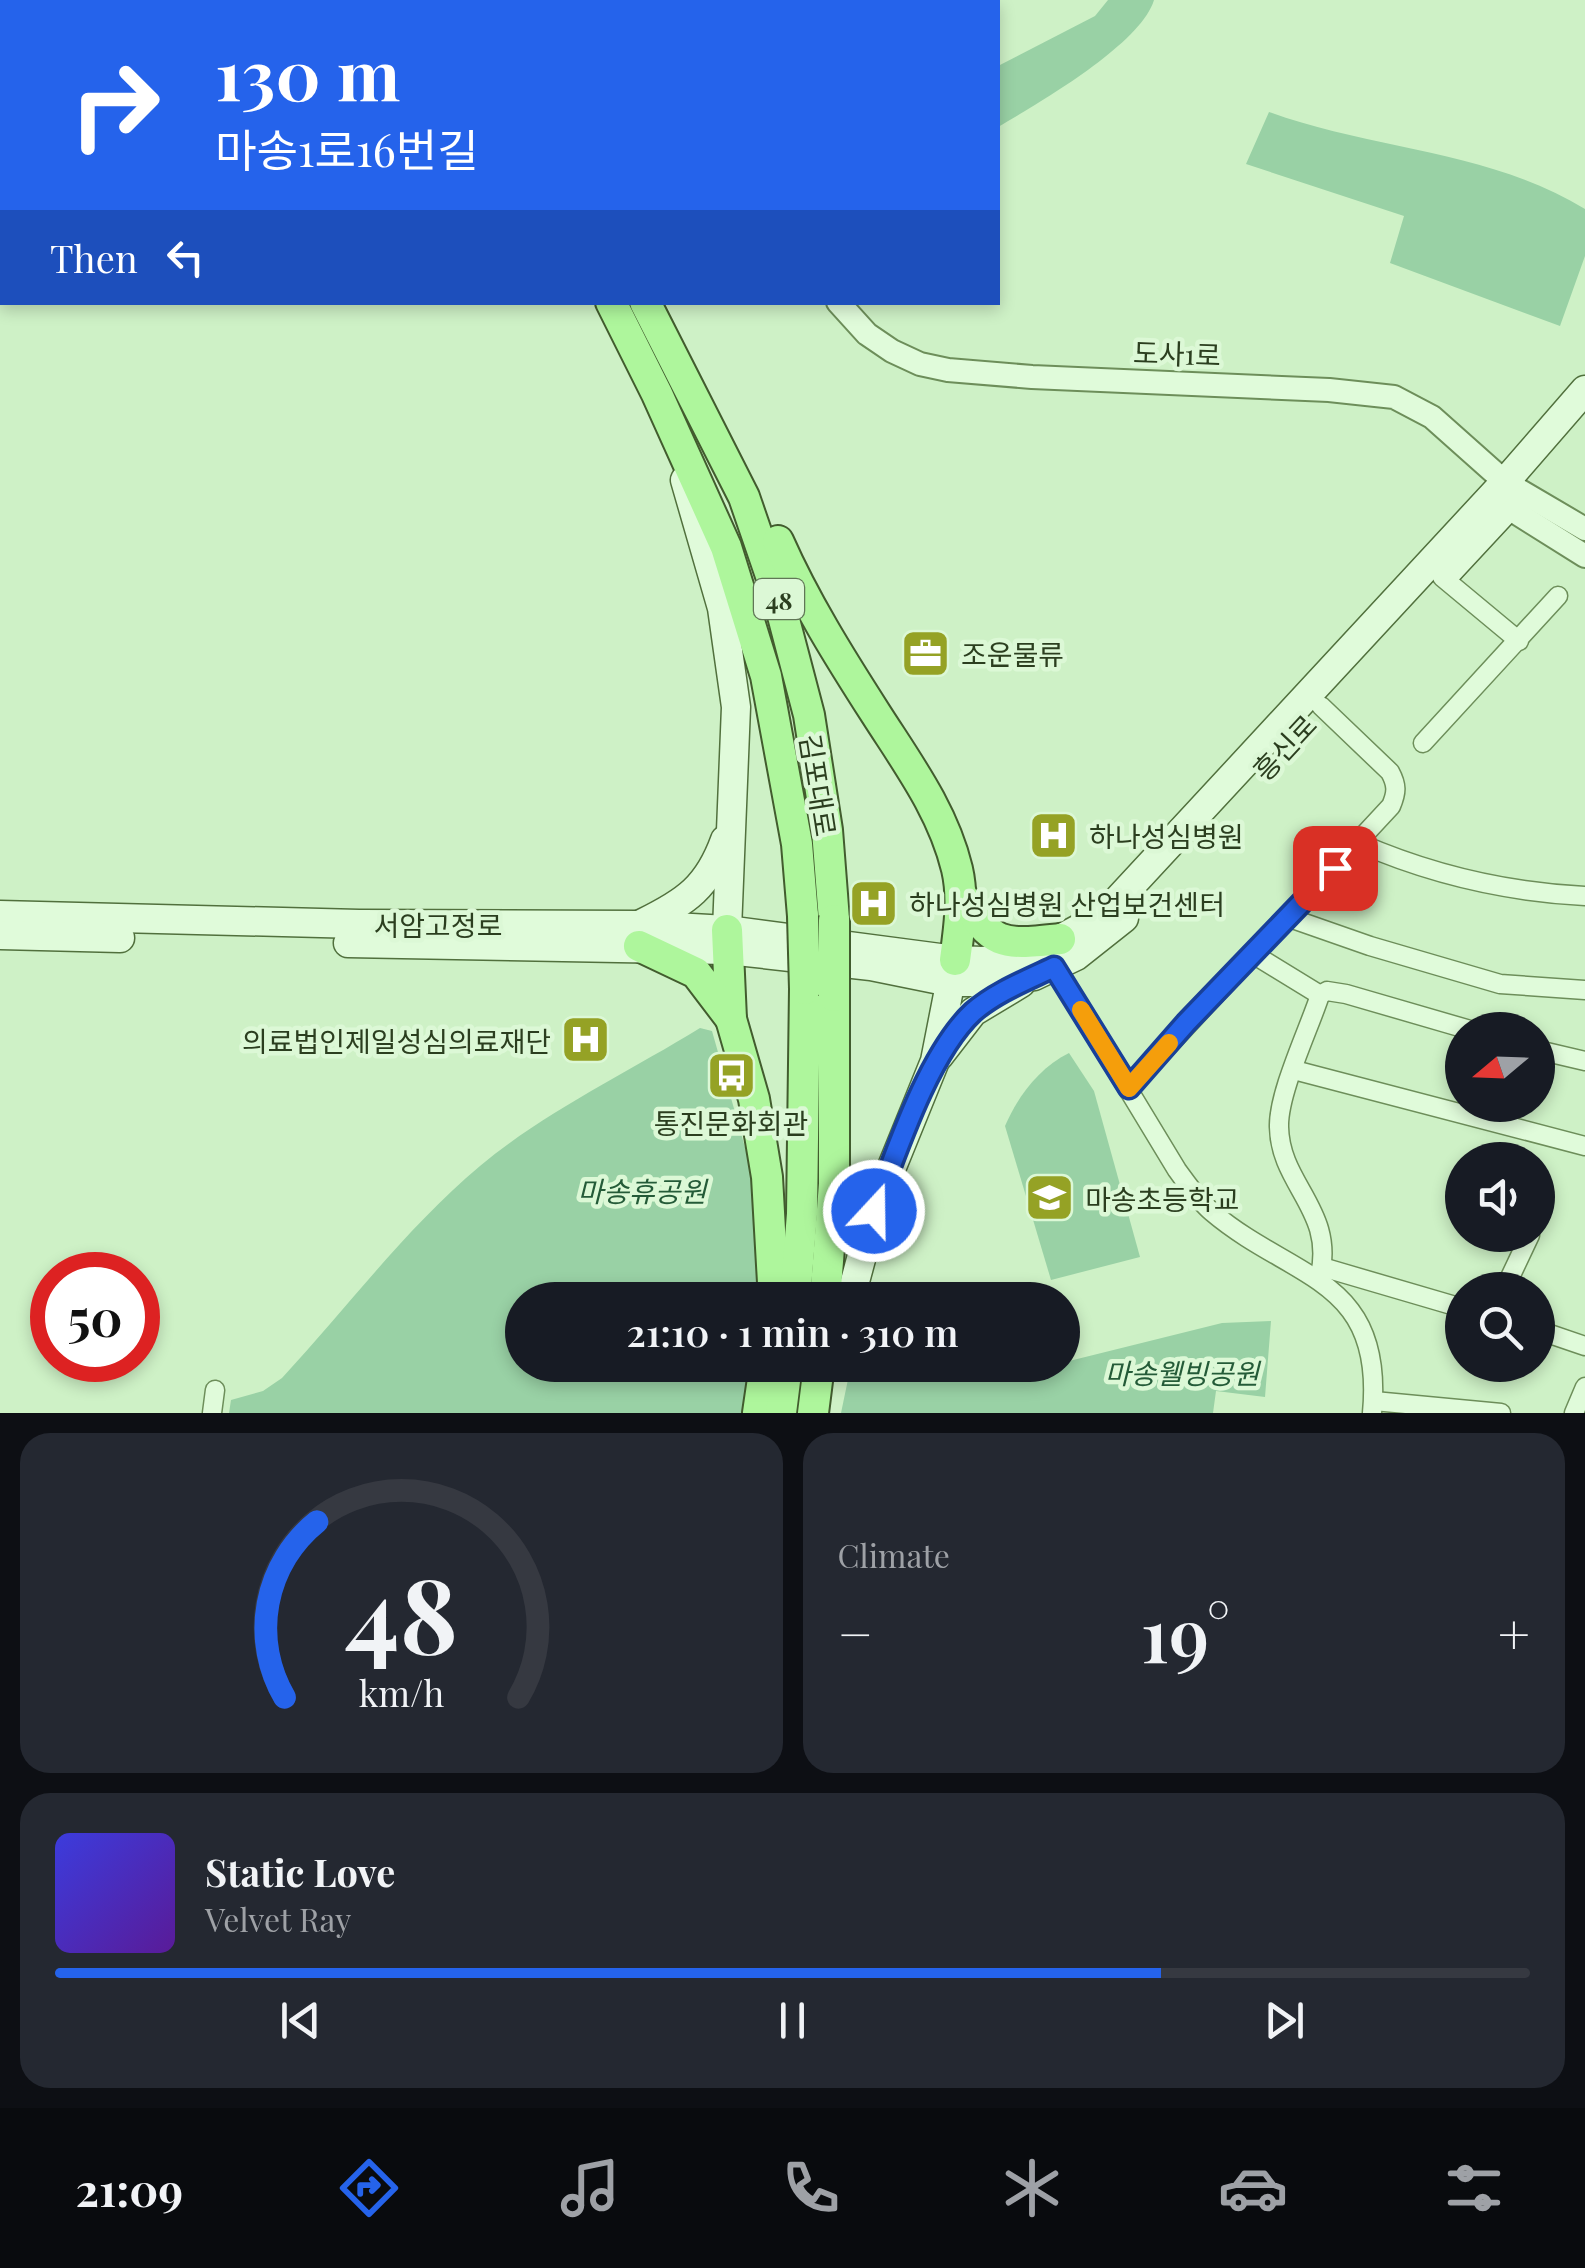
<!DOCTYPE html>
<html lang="en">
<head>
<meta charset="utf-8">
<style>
	:root { --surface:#171b24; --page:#242831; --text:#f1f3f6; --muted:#9ea1a6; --line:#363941; --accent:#2563eb }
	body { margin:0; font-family:"Playfair Display","Noto Sans KR",serif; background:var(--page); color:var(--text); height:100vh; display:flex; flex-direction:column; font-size:38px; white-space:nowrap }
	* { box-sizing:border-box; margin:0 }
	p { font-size:32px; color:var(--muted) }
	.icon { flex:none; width:55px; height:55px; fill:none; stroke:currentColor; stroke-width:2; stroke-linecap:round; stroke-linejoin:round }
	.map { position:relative; height:1413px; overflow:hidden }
	.panel { display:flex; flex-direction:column; gap:20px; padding:20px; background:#0d0f14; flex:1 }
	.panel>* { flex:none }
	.top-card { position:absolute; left:0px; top:0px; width:1000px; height:305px; box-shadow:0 5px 15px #0003; background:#2563eb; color:#fff; overflow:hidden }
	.needle { width:65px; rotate:251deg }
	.controls { position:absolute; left:1445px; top:1012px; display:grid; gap:20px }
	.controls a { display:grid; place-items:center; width:110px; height:110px; border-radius:50%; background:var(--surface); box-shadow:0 5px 15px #0003; font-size:50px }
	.speed { position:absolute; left:30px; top:1252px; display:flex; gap:20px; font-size:50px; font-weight:700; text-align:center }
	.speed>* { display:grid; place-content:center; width:130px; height:130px; border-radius:50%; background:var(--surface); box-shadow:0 5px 15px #0003; line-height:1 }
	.speed .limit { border:15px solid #d22; background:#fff; color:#111 }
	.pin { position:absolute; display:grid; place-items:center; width:85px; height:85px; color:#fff; margin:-42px; border-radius:20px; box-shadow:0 5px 15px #0006 }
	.me { position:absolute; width:110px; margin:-55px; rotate:21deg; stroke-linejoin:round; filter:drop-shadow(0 0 8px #0008) }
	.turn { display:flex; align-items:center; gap:35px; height:210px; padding:0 50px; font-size:45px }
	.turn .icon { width:130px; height:130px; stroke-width:2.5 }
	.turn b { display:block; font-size:70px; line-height:85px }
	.then { display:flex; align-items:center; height:95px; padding:0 50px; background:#0003; gap:20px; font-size:38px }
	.big { font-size:75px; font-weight:600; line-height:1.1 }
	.panel .tile { flex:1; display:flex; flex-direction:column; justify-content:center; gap:15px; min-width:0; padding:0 35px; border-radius:30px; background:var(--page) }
	.panel .dial { align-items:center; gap:0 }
	.dial svg { height:260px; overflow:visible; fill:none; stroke:var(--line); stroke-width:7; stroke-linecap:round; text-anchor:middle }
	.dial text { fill:var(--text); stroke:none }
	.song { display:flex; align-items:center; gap:30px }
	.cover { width:120px; height:120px; border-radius:15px; background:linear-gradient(135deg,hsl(240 70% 55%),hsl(270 70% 35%)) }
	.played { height:10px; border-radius:5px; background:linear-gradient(90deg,var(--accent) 75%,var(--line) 75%) }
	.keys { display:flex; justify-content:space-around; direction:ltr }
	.heat { display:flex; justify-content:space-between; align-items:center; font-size:55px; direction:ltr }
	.panel .tiles { flex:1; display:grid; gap:20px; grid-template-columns:1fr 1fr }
	.tile:last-child { grid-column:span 2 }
	.trip { position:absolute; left:505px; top:1282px; width:575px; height:100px; border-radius:50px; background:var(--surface); box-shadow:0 5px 15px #0003; font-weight:600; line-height:100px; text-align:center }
	.tab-bar { display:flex; height:160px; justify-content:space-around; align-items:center; background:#090b0e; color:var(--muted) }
	.tab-bar .icon { width:70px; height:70px }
	.tab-bar .selected { color:var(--accent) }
	.tab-bar b { font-size:45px; color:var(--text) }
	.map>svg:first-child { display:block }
	.green { fill:#99d1a5 }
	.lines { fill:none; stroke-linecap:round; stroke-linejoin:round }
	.minor-casing { stroke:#6d8e5a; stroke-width:21 }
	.tertiary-casing { stroke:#6d8e5a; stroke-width:26 }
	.secondary-casing { stroke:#51703d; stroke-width:31 }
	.primary-casing { stroke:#425c2e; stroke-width:34 }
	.minor { stroke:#e0fbda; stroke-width:18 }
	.tertiary { stroke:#e0fbda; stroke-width:22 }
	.secondary { stroke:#e0fbda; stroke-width:28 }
	.primary { stroke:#aef69c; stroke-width:30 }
	.primary-bridge-casing { stroke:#425c2e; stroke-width:34; stroke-linecap:butt }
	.primary-bridge { stroke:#aef69c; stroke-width:30 }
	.route-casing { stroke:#184099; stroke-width:25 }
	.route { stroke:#2563eb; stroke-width:18 }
	.slow { stroke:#f59e0b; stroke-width:18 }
	.labels { text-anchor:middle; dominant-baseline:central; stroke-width:9; stroke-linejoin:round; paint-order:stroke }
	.shield { fill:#dcf8d6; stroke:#607656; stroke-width:2.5 }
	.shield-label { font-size:25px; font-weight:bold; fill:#2b3e1f }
	.street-label { font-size:28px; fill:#2b3e1f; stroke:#dcf8d6 }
	.poi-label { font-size:28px; fill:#2b3e1f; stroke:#dcf8d6; text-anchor:start }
	.park-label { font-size:28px; font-style:italic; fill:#245b38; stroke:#dcf8d6 }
</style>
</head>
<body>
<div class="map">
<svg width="1585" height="1413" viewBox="0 0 1585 1413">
	<rect width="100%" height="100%" fill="#cef1c6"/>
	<g class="green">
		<path d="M 1108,0 L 1154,0 C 1141,44 1039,103 998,127 L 998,66 L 1095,16 Z"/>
		<path d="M 1269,112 C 1373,150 1488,150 1585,209 L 1585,256 L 1560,326 L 1390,263 L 1404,216 L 1246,164 Z"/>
		<path d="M 700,1028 L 712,1031 L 748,1158 L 755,1198 L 760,1300 L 522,1300 L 522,1365 L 754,1365 L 744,1413 L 229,1413 L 231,1400 L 263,1391 L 282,1378 C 348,1307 405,1229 480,1166 C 546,1111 627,1073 700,1028 Z"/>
		<path d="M 1069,1053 L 1094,1091 L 1140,1257 L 1051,1280 L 1005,1126 C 1018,1096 1039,1068 1069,1053 Z"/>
		<polygon points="1271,1321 1265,1397 1216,1391 1213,1413 841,1413 851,1365 1004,1365 1017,1372 1029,1371 1222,1323"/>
	</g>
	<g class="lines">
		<defs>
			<g id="minor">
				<polyline points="287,2 288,0"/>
				<polyline points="0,79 2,80"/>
				<polyline points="1442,577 1519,641"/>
				<polyline points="1423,743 1558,596"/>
				<path d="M 1359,843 C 1430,874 1507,892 1585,896"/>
				<polyline points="1287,917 1370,946 1500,984 1585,990"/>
				<polyline points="1253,954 1320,995"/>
				<path d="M 1054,967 L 1177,1170 C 1188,1185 1198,1200 1212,1212 C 1292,1280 1385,1277 1372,1413"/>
				<polyline points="1538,1050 1585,1061"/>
				<polyline points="1294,1070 1585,1146"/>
				<path d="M 1129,1088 L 1391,806 C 1397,792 1397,785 1390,772 L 1321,706"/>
				<polyline points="1322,1267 1462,1308"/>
				<path d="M 1319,1279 C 1337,1211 1280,1186 1279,1127 C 1278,1093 1309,1029 1320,995 L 1327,991 L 1346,994 L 1470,1030"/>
				<polyline points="1504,1290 1530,1235"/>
				<polyline points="1538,1330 1585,1346"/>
				<polyline points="1374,1401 1501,1413"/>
				<polyline points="212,1413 215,1390"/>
				<polyline points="1574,1413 1585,1387"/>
			</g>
			<g id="tertiary">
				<polyline points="838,302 867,334 892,351 920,364 948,370 1032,377 1329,390 1394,397 1432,417 1505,482 1585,529"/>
				<polyline points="1506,491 1507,507 1585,556"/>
			</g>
			<g id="secondary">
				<polyline points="685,480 722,608 736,707 727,930"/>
				<polyline points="1447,572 1513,501"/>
				<polyline points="0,915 359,924 639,925 727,930 955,960 982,961 1005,959 1060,939 1086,925 1113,905 1505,482 1585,390"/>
				<path d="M 643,923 C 686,902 708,887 725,840"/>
				<polyline points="0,935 120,938"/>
				<polyline points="348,943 728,950 871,966 950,982 985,982 1034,976 1076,956 1124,918"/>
				<polyline points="939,1056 973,1012 1021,983"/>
				<polyline points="850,1300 874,1211 935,1061 954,964"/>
			</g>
			<g id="primary">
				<polyline points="464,0 466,2"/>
				<polyline points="497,0 498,2"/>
				<polyline points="611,302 657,394 726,547 766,676 797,844 803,916"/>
				<polyline points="645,302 744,497 777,593 809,715 827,830 834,920"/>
				<path d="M 778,541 C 805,602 840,658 876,714 C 908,764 943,811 957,869 C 964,899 959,931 955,960"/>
				<path d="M 961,894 C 992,947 1002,945 1060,939"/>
				<polyline points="727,930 731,1019 754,1099 767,1177 774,1300"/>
				<polyline points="639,946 696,973 731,1019"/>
				<polyline points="795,1300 802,1214 805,989"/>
				<polyline points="825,1300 834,1184 834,996"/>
				<polyline points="758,1413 765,1365"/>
				<polyline points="781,1413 787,1365"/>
				<polyline points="813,1413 819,1365"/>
			</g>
		</defs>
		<use href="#minor" class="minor-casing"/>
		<use href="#tertiary" class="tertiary-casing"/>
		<use href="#secondary" class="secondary-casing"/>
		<use href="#primary" class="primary-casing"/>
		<use href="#minor" class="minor"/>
		<use href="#tertiary" class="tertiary"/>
		<use href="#secondary" class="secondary"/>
		<use href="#primary" class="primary"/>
		<defs>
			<g id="primary-bridge">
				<polyline points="803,916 805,989"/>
				<polyline points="834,996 834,920"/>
			</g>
		</defs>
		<use href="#primary-bridge" class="primary-bridge-casing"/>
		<use href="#primary-bridge" class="primary-bridge"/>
	</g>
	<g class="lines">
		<defs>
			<path id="route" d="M 874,1211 C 896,1153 928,1054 973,1012 C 996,992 1027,980 1054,967 L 1129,1088 L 1186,1023 L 1335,868"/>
		</defs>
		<use href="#route" class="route-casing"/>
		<use href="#route" class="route"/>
		<polyline class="slow" points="1081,1010 1129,1088 1169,1043"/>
	</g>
	<defs>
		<symbol id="office-square" viewBox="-11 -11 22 22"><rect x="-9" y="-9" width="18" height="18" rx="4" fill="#95a225" stroke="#dcf8d6"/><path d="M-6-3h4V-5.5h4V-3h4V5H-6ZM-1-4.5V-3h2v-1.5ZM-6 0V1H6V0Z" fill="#fff"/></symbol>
		<symbol id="hospital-square" viewBox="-11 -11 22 22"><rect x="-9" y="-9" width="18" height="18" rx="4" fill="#95a225" stroke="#dcf8d6"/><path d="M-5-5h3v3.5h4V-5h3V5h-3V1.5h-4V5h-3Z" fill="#fff"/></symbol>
		<symbol id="bus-square" viewBox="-11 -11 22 22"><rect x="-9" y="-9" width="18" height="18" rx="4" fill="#95a225" stroke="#dcf8d6"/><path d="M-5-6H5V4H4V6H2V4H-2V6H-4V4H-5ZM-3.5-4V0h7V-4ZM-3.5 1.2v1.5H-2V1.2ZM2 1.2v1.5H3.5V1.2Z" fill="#fff"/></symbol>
		<symbol id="school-square" viewBox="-11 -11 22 22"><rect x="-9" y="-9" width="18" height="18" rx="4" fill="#95a225" stroke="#dcf8d6"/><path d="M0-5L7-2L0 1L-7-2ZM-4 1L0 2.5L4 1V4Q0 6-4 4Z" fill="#fff"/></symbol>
	</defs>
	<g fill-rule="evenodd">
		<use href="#office-square" x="898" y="626" width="55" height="55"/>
		<use href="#hospital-square" x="1026" y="808" width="55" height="55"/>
		<use href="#hospital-square" x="846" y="876" width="55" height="55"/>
		<use href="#hospital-square" x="558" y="1012" width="55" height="55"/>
		<use href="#bus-square" x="704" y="1048" width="55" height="55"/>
		<use href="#school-square" x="1022" y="1170" width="55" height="55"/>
	</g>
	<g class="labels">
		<rect class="shield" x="754" y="579" width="50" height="40" rx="8"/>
		<g class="shield-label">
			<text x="779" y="599">48</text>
		</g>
		<g class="street-label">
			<text transform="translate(1177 353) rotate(2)">도사1로</text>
			<text transform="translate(1284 747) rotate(-47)">흥신로</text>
			<text transform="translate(819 785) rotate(81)">김포대로</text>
			<text x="438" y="924">서암고정로</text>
		</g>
		<g class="poi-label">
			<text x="961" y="653">조운물류</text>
			<text x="1089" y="835">하나성심병원</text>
			<text x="909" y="903">하나성심병원 산업보건센터</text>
			<text x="551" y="1040" text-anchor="end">의료법인제일성심의료재단</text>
			<text x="731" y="1122" text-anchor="middle">통진문화회관</text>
			<text x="1085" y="1198">마송초등학교</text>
		</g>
		<g class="park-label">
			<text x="642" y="1190">마송휴공원</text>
			<text x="1182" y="1372">마송웰빙공원</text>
		</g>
	</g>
</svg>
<div class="controls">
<a><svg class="needle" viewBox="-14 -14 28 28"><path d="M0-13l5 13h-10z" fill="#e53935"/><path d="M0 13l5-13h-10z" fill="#9ea1a6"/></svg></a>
<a><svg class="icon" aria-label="sound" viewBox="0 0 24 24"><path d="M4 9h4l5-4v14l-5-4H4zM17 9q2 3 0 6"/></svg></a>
<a><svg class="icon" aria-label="search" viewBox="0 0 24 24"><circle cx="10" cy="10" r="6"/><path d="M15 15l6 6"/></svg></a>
</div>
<div class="speed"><div class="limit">50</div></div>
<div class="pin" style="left:1335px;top:868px;background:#d93025"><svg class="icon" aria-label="arrive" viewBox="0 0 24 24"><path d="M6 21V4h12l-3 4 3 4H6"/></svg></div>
<svg class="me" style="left:874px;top:1211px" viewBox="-20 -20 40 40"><circle r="17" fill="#2563eb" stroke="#fff" stroke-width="3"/><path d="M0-11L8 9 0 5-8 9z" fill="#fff"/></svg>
<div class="trip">21:10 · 1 min · 310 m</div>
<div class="top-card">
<div class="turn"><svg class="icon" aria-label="right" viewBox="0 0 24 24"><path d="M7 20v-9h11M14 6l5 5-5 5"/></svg><div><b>130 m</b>마송1로16번길</div></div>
<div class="then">Then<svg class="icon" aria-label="left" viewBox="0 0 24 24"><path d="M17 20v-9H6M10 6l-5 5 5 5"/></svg></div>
</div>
</div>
<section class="panel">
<div class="tiles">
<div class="tile dial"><svg viewBox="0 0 100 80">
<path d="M14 69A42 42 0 1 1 86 69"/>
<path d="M14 69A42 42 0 0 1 24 15" stroke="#2563eb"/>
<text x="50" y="56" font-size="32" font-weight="700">48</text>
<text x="50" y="72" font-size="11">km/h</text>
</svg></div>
<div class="tile"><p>Climate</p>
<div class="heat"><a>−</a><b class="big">19°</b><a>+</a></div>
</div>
<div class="tile">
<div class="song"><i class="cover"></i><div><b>Static Love</b><p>Velvet Ray</p></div></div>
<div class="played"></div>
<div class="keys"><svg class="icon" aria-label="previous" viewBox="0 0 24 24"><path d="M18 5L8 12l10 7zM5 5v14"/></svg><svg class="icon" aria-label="pause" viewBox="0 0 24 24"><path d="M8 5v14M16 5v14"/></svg><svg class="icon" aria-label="next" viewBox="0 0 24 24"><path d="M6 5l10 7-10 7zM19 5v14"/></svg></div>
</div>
</div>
</section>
<nav class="tab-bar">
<b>21:09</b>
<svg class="icon selected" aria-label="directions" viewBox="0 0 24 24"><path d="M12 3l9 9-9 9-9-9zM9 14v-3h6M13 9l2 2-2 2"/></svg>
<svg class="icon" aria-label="music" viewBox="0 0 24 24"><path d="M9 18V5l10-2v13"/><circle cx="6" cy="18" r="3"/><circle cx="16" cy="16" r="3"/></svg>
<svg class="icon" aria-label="phone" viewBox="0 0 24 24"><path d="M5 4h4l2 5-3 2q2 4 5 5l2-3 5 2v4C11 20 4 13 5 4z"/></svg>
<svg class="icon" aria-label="climate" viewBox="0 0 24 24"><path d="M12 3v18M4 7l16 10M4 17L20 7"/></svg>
<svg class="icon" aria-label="car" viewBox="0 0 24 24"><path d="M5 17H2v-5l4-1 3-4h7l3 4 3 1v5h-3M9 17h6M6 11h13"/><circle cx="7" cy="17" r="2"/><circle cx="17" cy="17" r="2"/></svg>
<svg class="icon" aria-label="filters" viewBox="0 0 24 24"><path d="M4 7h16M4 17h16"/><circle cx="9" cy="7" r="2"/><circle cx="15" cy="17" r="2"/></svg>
</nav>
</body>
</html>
